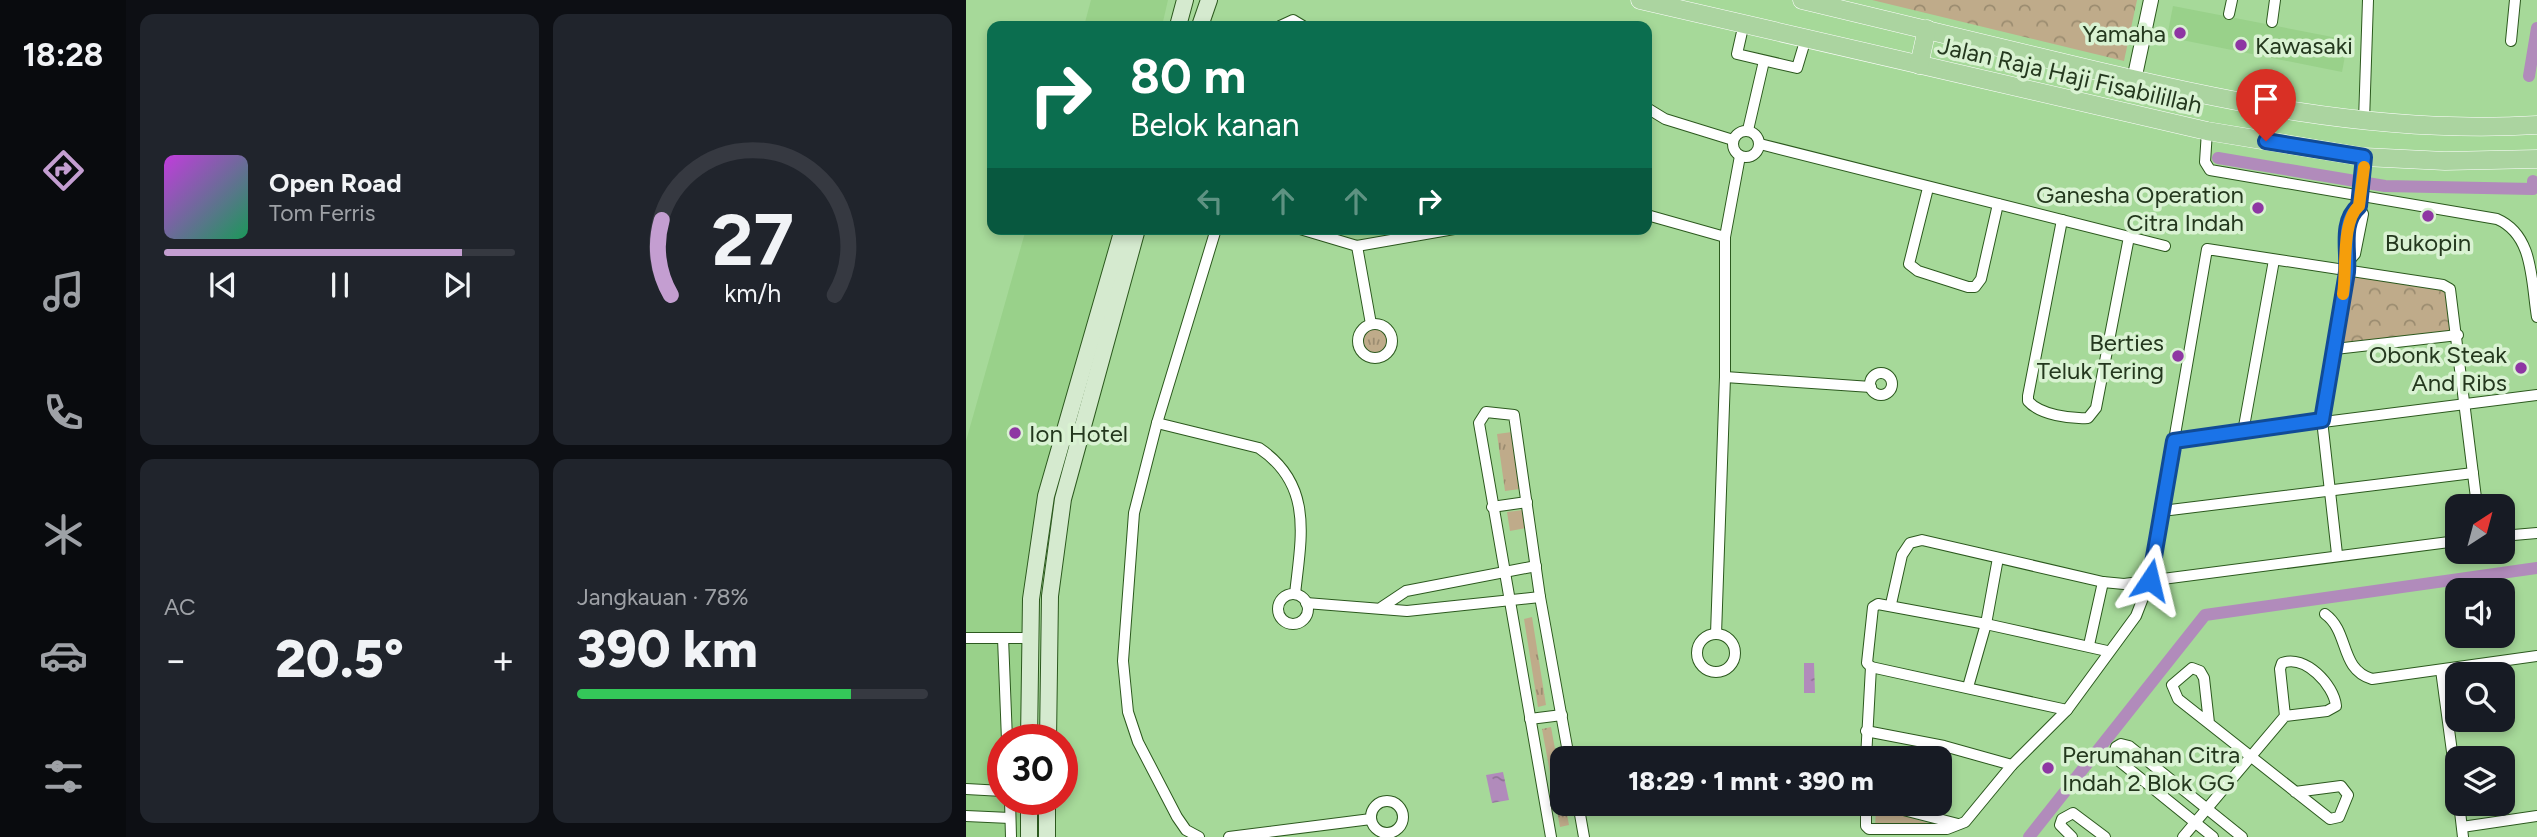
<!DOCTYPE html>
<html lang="id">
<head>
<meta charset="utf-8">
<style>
	:root { --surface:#171b24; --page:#20242c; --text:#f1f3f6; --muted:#9ea1a6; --line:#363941; --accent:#c49ed1 }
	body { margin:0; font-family:Figtree,sans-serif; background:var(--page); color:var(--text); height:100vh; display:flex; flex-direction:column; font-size:26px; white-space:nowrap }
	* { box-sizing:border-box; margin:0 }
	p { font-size:23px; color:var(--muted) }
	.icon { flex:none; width:38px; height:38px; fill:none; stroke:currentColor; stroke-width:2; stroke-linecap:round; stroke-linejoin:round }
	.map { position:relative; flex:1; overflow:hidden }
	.drawer { display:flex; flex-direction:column; gap:14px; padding:14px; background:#0d0f14; width:840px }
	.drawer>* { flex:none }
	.top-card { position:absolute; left:21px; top:21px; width:665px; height:214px; border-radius:14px; box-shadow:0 4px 10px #0003; background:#0b6e4f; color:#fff; overflow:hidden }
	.needle { width:46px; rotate:36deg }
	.fabs { position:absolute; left:1479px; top:494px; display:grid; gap:14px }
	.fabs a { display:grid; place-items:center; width:70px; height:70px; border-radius:14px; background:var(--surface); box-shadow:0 4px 10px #0003; font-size:35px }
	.speed { position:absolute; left:21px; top:724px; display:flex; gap:14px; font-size:35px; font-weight:700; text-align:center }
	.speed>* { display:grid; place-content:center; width:91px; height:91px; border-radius:50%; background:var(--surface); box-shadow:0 4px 10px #0003; line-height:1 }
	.speed .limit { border:10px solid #d22; background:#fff; color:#111 }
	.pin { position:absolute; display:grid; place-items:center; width:60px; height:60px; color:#fff; margin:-72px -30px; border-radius:50% 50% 50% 0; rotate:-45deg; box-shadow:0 0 7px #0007 }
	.pin .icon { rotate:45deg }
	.me { position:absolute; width:77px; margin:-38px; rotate:10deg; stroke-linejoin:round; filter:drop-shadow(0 0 5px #0008) }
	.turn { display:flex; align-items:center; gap:24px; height:147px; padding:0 28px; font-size:32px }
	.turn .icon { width:91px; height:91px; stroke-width:2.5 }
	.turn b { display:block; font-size:49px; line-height:60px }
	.lanes { display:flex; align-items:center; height:66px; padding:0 28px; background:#0003; justify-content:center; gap:35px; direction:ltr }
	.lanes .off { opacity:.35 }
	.big { font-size:52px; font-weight:800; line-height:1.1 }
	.drawer .widget { flex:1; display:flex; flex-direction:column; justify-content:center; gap:10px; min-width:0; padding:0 24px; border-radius:14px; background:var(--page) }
	.drawer .dial { align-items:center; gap:0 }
	.dial svg { height:182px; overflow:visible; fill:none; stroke:var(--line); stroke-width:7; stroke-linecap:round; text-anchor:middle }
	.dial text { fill:var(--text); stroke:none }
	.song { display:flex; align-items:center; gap:21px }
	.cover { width:84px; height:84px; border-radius:10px; background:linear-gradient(135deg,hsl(290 70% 55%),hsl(150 70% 35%)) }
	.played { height:7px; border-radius:4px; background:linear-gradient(90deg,var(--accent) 85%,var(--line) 85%) }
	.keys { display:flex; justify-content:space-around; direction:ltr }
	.heat { display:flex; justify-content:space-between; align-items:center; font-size:38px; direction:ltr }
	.charge { height:10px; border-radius:5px; background:linear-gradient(90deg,#34c759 78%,var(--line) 0) }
	.drawer .tiles { flex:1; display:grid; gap:14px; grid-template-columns:repeat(2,1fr) }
	.trip { position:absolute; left:584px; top:746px; width:402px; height:70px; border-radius:14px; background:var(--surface); box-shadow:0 4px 10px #0003; font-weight:800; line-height:70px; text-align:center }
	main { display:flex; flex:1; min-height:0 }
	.tabs { display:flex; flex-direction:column; width:126px; justify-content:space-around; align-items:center; background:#090b0e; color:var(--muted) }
	.tabs .icon { width:49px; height:49px }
	.tabs .current { color:var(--accent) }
	.tabs b { font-size:32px; color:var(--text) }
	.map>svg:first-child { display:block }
	.built { fill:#99d18a }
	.grass { fill:url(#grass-tufts) }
	.park { fill:url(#park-crowns) }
	.water { fill:url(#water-ripples) }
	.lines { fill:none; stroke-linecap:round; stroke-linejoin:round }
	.canal { stroke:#b18bbb; stroke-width:12 }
	.minor-casing { stroke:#2c591e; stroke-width:12 }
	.tertiary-casing { stroke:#2c591e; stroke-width:16 }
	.secondary-casing { stroke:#2c591e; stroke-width:18 }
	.primary-casing { stroke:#fff; stroke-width:19 }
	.minor { stroke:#fff; stroke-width:10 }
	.tertiary { stroke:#fff; stroke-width:14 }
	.secondary { stroke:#d5eacf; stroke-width:16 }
	.primary { stroke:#abd4a0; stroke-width:18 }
	.route-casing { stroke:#114b97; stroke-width:18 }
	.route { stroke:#1a73e8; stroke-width:12 }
	.slow { stroke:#f59e0b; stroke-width:12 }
	.poi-dot { fill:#8e36a3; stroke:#d9f2d2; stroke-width:2.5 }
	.labels { text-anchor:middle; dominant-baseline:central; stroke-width:7; stroke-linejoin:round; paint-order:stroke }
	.poi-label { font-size:24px; fill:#24381e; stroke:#d9f2d2; text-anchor:end }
	.street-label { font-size:24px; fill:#24381e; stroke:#d9f2d2 }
</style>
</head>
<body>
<main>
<nav class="tabs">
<b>18:28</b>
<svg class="icon current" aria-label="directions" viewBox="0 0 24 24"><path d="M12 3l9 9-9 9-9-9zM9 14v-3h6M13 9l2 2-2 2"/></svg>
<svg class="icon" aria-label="music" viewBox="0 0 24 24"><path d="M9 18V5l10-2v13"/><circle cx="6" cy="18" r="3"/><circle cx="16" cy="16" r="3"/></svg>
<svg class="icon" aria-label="phone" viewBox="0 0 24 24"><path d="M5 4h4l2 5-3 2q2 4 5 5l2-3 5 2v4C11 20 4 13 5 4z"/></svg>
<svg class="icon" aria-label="climate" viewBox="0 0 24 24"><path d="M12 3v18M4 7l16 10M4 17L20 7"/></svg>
<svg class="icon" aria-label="car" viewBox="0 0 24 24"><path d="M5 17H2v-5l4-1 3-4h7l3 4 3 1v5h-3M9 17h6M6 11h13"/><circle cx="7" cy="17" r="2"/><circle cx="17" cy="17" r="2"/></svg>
<svg class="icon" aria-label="filters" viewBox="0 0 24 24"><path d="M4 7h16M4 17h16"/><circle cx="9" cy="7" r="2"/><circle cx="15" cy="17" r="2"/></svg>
</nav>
<section class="drawer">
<div class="tiles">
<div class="widget">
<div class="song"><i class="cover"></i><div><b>Open Road</b><p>Tom Ferris</p></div></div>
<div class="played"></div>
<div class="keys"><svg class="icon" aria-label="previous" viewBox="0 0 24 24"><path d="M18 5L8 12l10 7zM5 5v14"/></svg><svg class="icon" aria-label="pause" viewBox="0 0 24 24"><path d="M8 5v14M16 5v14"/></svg><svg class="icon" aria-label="next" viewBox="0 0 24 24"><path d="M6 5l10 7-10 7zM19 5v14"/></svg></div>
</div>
<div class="widget dial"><svg viewBox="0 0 100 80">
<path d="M14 69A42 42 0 1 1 86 69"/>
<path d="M14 69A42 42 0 0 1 10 36" stroke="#c49ed1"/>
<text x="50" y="56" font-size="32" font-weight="700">27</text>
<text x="50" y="72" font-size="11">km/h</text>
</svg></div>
<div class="widget"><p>AC</p>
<div class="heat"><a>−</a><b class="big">20.5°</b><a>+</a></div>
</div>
<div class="widget"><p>Jangkauan · 78%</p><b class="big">390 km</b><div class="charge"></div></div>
</div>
</section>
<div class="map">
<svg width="1571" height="837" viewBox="0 0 1571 837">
	<defs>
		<pattern id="grass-tufts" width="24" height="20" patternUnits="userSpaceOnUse" patternTransform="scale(1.75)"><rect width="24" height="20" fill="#bfab8a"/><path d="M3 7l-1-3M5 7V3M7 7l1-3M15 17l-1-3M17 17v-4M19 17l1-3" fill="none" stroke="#9b8c70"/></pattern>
		<pattern id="park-crowns" width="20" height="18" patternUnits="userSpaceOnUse" patternTransform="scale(1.75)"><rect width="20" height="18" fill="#bfab8a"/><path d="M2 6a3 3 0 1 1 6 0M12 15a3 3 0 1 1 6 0" fill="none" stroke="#9b8c70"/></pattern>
		<pattern id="water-ripples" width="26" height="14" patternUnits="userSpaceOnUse" patternTransform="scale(1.75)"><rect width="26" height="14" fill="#b18bbb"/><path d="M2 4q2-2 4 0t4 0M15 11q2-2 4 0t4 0" fill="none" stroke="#907397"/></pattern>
	</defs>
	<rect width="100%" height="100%" fill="#a6d999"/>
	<g class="built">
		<polygon points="125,0 202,0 196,26 118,26"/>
		<polygon points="1207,6 1382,40 1376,72 1201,37"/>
		<polygon points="60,229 156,229 82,496 73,555 68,740 37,740 37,800 68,800 69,837 0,837 0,441"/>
	</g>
	<g class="grass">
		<circle cx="409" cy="342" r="13"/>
		<polygon points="546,432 554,489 539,491 531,434"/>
		<polygon points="557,510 560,528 544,531 541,512"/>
		<polygon points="566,617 580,705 572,707 558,619"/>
		<polygon points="585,727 603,825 594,827 576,729"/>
	</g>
	<g class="park">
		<polygon points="906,0 1171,0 1158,61"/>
		<polygon points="1379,270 1485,292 1491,334 1366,346"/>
		<polygon points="910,808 980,828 909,828"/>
	</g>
	<g class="water">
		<polygon points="838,663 848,663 849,693 838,693"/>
		<polygon points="537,772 543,800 526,803 520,775"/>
		<polygon points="815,803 833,803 835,814 821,816"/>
	</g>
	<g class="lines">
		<g class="canal">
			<polyline points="1563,76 1571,28"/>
			<polyline points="1252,158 1419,186 1567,189 1567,181"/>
			<polyline points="1063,837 1239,615 1571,568"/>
		</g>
		<defs>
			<g id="minor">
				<polyline points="1263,14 1266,0"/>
				<polyline points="1306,22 1309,0"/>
				<polyline points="778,23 771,54 831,68 840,38"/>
				<polyline points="314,26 327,20 337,26"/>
				<polyline points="1545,41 1549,0"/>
				<polyline points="681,108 699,119 767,140"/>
				<polyline points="1398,121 1402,0"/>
				<polyline points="782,130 798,61"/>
				<circle cx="780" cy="144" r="13"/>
				<path d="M 1241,131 L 1239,162 L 1244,170 L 1531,219 C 1568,235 1565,281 1571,317"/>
				<polyline points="794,144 1199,246"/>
				<polyline points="962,188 943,264 952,271 1002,287 1009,287 1015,279 1032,204"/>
				<polyline points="681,215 759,237"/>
				<path d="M 1096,220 L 1062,396 L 1062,401 C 1074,415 1105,419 1122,418 L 1130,408 L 1163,237"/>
				<polyline points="334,229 391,246 488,229"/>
				<polyline points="391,246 405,324"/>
				<polyline points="1382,262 1389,254 1397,214 1393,206 1398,157"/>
				<circle cx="409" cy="341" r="17"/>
				<polyline points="1369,349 1492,335"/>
				<circle cx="915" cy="384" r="11"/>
				<polyline points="759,377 905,387"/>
				<path d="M 191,423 L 293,448 C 348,485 335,538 329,594"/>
				<polyline points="1277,432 1308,260"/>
				<polyline points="1208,441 1571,395"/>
				<polyline points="526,507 561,502"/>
				<polyline points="1196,511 1507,473"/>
				<polyline points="1536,536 1571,533"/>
				<path d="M 1371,554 L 1356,420 L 1380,272 C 1383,251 1374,222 1393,206"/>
				<circle cx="327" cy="609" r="15"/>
				<polyline points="340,603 441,611 574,597"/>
				<polyline points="925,604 936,555 944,543 956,540 1137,582 1158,584 1491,541"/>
				<polyline points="416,607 440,591 570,566"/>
				<path d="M 1359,614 C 1384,632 1373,669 1406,679 L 1571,656"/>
				<circle cx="750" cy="653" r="19"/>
				<polyline points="750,634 759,377 759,237 774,156"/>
				<polyline points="0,638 64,638"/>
				<polyline points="37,638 41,740"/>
				<polyline points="1123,645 1137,582"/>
				<polyline points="905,667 1101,710"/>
				<polyline points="1475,670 1491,789"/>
				<polyline points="1002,687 1020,624 1032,558"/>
				<polyline points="564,719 596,715"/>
				<polyline points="1243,723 1238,678 1234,671 1226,668 1206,685 1212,699 1364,819 1373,817 1382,795 1375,786 1329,792"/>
				<polyline points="900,731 978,746 1046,765"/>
				<polyline points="900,758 905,667 901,663 907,607 912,604 1020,624 1141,651"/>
				<polyline points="0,789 37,791"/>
				<polyline points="44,800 45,837"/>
				<circle cx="421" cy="817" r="16"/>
				<polyline points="612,803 618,837"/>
				<polyline points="900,803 900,826 903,829 981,829 999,822 1046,765 1101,710 1170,616 1184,580 1241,249 1477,285 1484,289 1511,506"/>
				<polyline points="910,803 992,824"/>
				<polyline points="1493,803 1497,837"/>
				<polyline points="0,816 44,818"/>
				<polyline points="1496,827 1571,816"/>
				<polyline points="233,837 220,830 211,817 172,742 162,712 157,661 168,513 191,423 250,229"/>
				<polyline points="263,837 405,819"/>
				<polyline points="585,837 513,423 520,412 548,415 574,597 603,758"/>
				<polyline points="1106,837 1094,825 1096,819 1107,813 1139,837"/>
				<path d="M 1217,837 L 1319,716 L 1361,711 L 1370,706 C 1368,685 1339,654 1316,663 L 1314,669 L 1319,716"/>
				<polyline points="1247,837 1152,760 1148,755 1150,747 1155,744 1163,746 1276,837"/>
			</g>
			<polyline id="tertiary" points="1168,80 1185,0"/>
			<g id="secondary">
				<polyline points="212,26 219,0"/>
				<polyline points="234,26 243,0"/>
				<polyline points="63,740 65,599 80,496 157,229"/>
				<polyline points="82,740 84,596 97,499 171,229"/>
				<polyline points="63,800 63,837"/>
				<polyline points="81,837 81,800"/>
			</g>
			<g id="primary">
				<polyline points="674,0 1241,131 1398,157 1479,161 1571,159"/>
				<path d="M 836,0 C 922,20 1008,41 1094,62 C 1251,100 1409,135 1571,125"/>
				<polyline points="953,65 961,29"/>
			</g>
		</defs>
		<use href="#minor" class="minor-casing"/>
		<use href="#tertiary" class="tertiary-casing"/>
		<use href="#secondary" class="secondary-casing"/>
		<use href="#primary" class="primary-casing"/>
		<use href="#minor" class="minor"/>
		<use href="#tertiary" class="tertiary"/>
		<use href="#secondary" class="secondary"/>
		<use href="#primary" class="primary"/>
	</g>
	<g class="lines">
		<defs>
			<path id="route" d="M 1184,580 L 1208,441 L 1356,420 L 1381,272 C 1383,251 1374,222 1393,206 L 1398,157 L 1300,141"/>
		</defs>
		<use href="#route" class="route-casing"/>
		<use href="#route" class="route"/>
		<path class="slow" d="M 1377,294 C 1381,270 1375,221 1393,206 L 1398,167"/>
	</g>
	<g class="poi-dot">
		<circle cx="1214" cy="33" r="7"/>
		<circle cx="1275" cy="45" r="7"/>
		<circle cx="1292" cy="208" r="7"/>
		<circle cx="1462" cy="216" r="7"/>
		<circle cx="1212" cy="356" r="7"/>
		<circle cx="1555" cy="368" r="7"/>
		<circle cx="49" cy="433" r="7"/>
		<circle cx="1082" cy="768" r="7"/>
	</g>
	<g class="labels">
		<g class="poi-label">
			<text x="1200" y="33">Yamaha</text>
			<text x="1289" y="45" text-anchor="start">Kawasaki</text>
			<text x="1278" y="194">Ganesha Operation<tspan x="1278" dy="28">Citra Indah</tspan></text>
			<text x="1462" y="242" text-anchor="middle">Bukopin</text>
			<text x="1198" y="342">Berties<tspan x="1198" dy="28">Teluk Tering</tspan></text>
			<text x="1541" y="354">Obonk Steak<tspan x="1541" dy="28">And Ribs</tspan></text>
			<text x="63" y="433" text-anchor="start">Ion Hotel</text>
			<text x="1096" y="754" text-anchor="start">Perumahan Citra<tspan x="1096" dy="28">Indah 2 Blok GG</tspan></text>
		</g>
		<g class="street-label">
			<text transform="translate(1104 75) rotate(13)">Jalan Raja Haji Fisabilillah</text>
		</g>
	</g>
</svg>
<div class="fabs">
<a><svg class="needle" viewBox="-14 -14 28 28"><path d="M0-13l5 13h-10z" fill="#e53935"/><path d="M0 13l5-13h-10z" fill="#9ea1a6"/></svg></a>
<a><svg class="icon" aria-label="sound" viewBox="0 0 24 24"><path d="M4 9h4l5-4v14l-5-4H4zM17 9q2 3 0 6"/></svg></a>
<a><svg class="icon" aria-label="search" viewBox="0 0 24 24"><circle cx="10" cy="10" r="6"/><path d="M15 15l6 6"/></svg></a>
<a><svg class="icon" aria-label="layers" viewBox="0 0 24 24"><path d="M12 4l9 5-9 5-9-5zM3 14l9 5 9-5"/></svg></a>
</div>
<div class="speed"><div class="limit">30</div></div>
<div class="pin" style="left:1300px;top:141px;background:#d93025"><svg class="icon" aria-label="arrive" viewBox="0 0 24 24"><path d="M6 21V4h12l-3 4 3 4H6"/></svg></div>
<svg class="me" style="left:1184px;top:580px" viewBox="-20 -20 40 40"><path d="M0-17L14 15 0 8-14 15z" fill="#1a73e8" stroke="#fff" stroke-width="4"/></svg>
<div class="trip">18:29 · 1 mnt · 390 m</div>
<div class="top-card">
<div class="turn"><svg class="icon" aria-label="right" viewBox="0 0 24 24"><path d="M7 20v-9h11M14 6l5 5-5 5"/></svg><div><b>80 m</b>Belok kanan</div></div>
<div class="lanes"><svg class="icon off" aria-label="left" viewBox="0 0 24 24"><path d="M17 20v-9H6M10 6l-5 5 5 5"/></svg><svg class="icon off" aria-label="ahead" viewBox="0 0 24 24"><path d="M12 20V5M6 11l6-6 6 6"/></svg><svg class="icon off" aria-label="ahead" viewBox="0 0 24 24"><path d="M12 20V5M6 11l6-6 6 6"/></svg><svg class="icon" aria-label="right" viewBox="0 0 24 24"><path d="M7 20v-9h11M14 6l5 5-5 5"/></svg></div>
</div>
</div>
</main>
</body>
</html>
